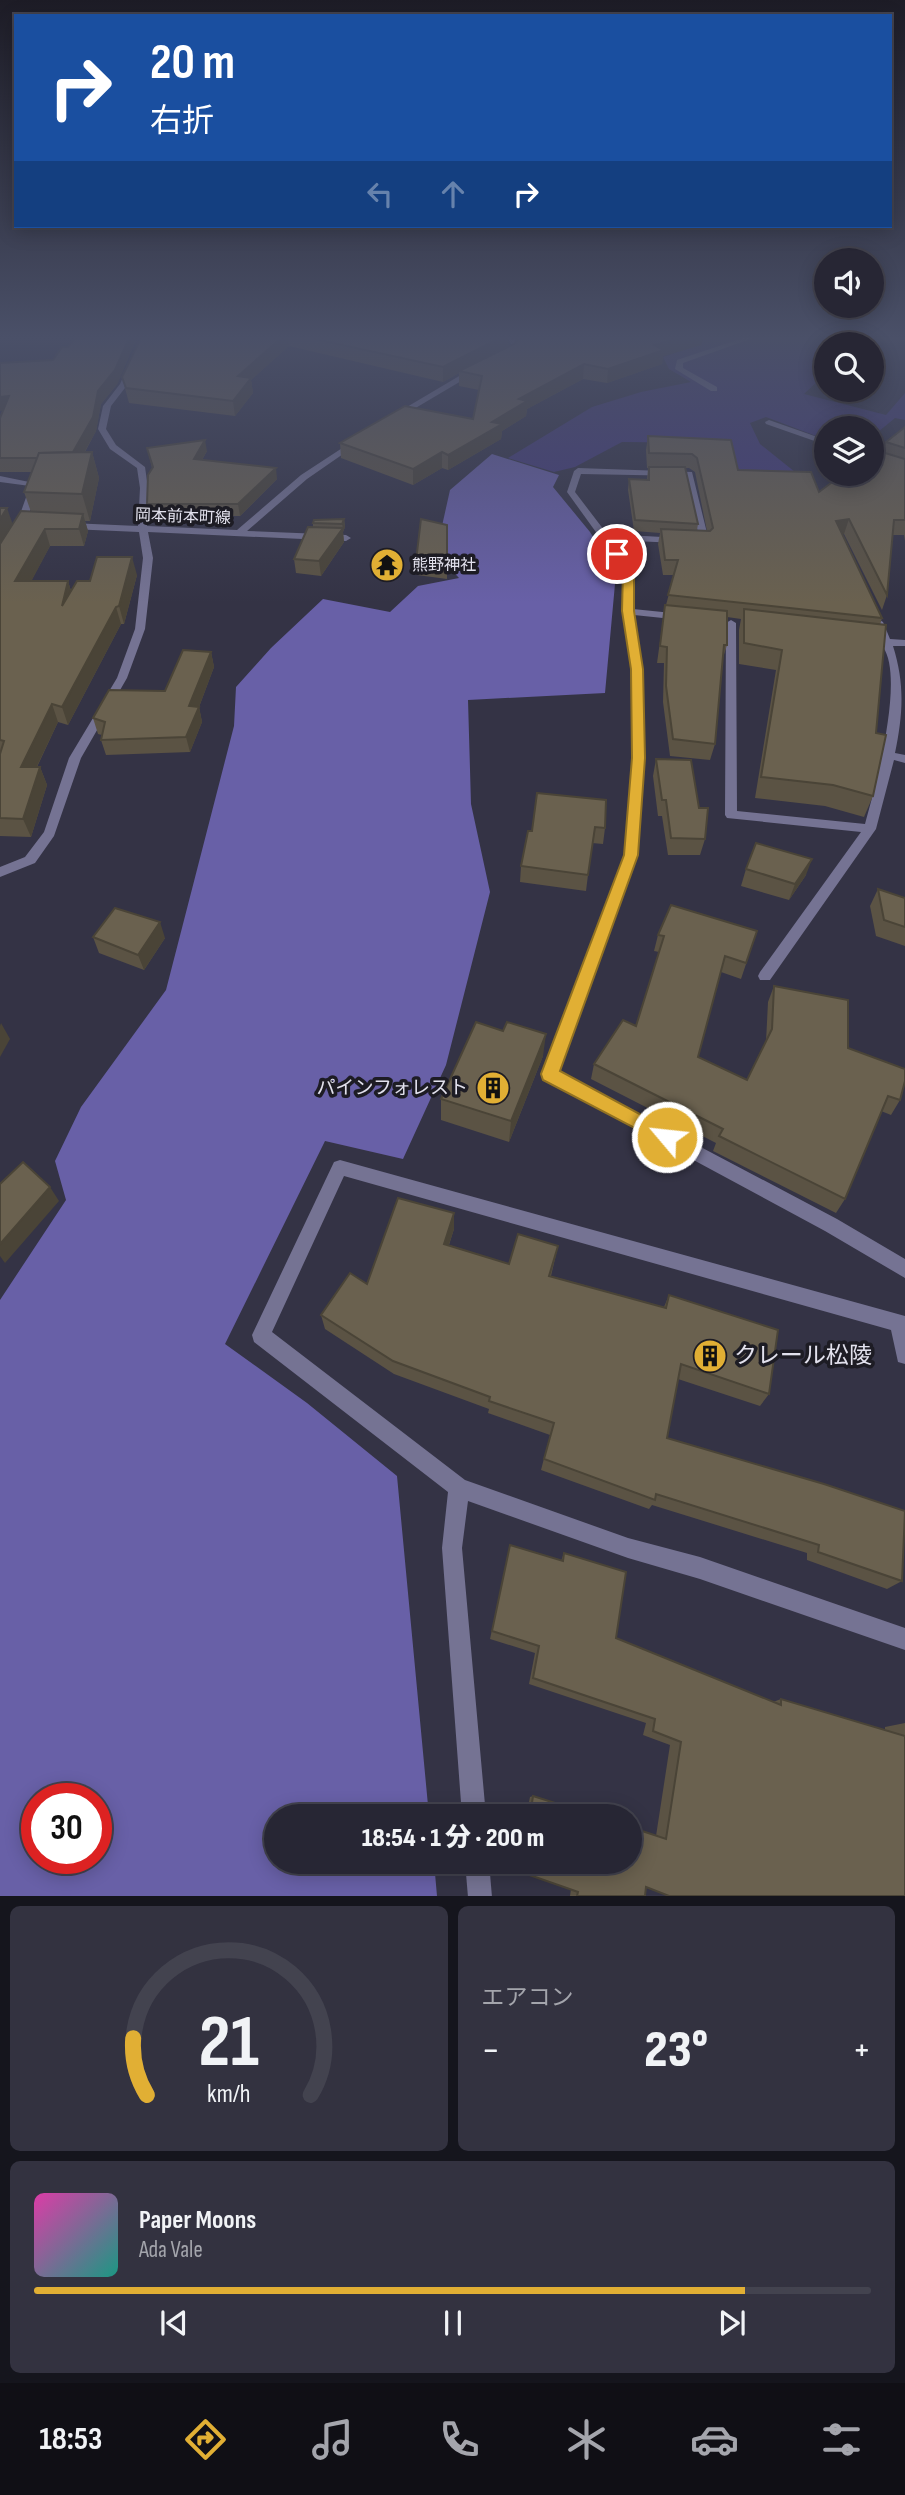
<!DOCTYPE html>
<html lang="ja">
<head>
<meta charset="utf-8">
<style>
	:root { --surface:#272634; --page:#333240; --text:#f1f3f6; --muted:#a4a5ac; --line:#43434f; --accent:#e1af34 }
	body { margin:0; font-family:"Sofia Sans Condensed","Noto Sans JP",sans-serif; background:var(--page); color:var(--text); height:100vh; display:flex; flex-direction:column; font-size:26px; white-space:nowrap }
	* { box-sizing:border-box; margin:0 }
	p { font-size:23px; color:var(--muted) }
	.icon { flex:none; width:38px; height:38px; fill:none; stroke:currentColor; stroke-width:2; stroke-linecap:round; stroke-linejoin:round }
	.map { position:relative; height:1896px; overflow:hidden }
	.sheet { display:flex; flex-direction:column; gap:10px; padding:10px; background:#15151d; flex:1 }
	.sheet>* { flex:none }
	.top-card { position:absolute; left:14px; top:14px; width:878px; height:214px; border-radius:0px; box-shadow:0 4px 18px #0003,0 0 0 2px var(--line); background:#1a4fa0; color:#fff; overflow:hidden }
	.controls { position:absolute; left:814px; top:248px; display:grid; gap:14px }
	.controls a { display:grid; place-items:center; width:70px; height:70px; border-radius:50%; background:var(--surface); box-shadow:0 4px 18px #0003,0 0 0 2px var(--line); font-size:35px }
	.speed { position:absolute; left:21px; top:1783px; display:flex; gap:14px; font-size:35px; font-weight:700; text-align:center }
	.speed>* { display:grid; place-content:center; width:91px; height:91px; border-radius:50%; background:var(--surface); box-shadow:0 4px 18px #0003,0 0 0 2px var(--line); line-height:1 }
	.speed .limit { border:10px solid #d22; background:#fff; color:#111 }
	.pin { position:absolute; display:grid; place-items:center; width:60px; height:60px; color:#fff; margin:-30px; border:4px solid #fff; border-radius:50%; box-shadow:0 2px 7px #0007 }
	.me { position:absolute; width:77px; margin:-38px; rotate:298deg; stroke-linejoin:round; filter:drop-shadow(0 0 5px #0008) }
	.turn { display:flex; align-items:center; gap:24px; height:147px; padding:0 21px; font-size:32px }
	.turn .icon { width:91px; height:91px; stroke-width:2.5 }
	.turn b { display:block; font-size:49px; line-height:60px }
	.lanes { display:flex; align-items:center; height:66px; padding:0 21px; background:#0003; justify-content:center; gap:35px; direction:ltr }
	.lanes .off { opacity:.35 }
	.big { font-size:52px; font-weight:800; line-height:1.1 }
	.sheet .widget { flex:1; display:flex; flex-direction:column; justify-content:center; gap:10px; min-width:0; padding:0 24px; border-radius:10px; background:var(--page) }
	.sheet .dial { align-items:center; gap:0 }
	.dial svg { height:182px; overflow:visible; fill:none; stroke:var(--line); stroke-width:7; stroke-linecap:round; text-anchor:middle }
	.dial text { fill:var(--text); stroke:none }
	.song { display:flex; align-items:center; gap:21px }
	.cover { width:84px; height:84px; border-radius:10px; background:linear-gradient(135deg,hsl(320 70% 55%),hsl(170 70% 35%)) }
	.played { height:7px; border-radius:4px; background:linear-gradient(90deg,var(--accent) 85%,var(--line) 85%) }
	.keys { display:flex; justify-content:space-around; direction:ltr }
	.heat { display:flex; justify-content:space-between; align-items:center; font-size:38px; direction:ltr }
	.sheet .tiles { flex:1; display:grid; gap:10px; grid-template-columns:1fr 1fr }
	.widget:last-child { grid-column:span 2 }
	.trip { position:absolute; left:264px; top:1804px; width:378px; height:70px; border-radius:35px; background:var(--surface); box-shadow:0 4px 18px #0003,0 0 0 2px var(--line); font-weight:800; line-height:70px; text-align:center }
	.dock { display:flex; height:112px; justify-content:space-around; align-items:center; background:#100f15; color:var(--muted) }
	.dock .icon { width:49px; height:49px }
	.dock .selected { color:var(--accent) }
	.dock b { font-size:32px; color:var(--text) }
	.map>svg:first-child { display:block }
	.green { fill:#433a79 }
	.forest { fill:#6860a7; fill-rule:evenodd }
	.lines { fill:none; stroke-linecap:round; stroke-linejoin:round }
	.street { fill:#757393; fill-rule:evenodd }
	.wall { fill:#5b5344; fill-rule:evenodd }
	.shaded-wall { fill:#4a4437 }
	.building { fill:#6a614f; stroke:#4a4437; stroke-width:2 }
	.route { fill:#e1af34; stroke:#927222; stroke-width:2 }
	.labels { text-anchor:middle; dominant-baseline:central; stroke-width:7; stroke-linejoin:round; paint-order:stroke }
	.far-street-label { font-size:16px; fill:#e2e1ed; stroke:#1d1c24 }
	.far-poi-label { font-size:16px; fill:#e2e1ed; stroke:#1d1c24; text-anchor:start }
	.poi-label { font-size:19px; fill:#e2e1ed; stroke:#1d1c24; text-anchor:end }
	.near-poi-label { font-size:23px; fill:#e2e1ed; stroke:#1d1c24; text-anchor:start }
</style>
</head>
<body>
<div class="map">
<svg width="905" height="1897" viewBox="0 0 905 1897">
	<rect width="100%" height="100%" fill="#343345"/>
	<polygon class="green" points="678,338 827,338 832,342 847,345 826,345 826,373 804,394 886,415 905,393 905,420 895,418 878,432 840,423 834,429 826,429 824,439 766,417 750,423 760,444 795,472 737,472 727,443 622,442 575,467 554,472 508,458 592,407 641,392 691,382 669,369 663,357 696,346"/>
	<path class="forest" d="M 492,454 L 559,475 L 553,487 L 590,532 L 616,573 L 605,693 L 468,700 L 471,804 L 490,892 L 446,1065 L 403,1159 L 325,1141 L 225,1344 L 307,1403 L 397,1476 L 429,1816 L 276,1816 L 276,1862 L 434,1862 L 437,1896 L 0,1897 L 0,1300 L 66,1200 L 55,1161 L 81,1107 L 166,990 L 234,726 L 236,687 L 271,648 L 323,599 L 390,612 L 418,586 L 459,578 L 436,553 L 450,490 ZM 37,1799 L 96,1799 L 96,1858 L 37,1858 Z"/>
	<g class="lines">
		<g class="street">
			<polygon points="141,338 148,338 128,384 111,406 106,429 116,445 145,467 148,488 146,518 147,526 237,530 301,475 356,439 359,439 359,443 307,479 247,531 346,535 351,538 346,541 148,532 153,558 145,629 127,678 81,758 54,836 35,863 0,877 0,867 25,857 44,832 69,758 117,678 135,629 143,558 139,532 70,529 65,526 70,523 138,526 140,488 137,468 110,449 98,429 103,406 120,384"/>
			<polygon points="505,338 515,339 519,347 504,358 500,356 511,346 510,341"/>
			<polygon points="743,338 753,338 683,363 683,368 717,387 717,391 711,391 675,369 677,360"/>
			<polygon points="471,369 478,371 397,419 390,417"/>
			<polygon points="769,420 826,440 826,445 766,424 765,422"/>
			<polygon points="578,468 692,472 709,541 704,544 693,540 699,537 685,476 581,474 575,492 607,534 681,538 681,542 678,543 611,540 634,571 633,609 682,614 687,617 682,620 634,615 642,669 644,758 637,855 559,1072 837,1219 905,1259 905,1278 825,1231 545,1080 542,1075 625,855 632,758 632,669 623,611 624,571 567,492 574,471"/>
			<polygon points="0,476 39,484 27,520 31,521 31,525 22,526 17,523 30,486 0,482"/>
			<path d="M 878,619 L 883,622 L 890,639 L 905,640 L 905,646 L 893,646 C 905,684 903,714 895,753 L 905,755 L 905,763 L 894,760 L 876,829 L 770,980 L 760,980 L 758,976 L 760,972 L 861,832 L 727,818 L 725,815 L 726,623 L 731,620 L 736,623 L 737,811 L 865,824 C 875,788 905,678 883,647 C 881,645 877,644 875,642 L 880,639 L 873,622 Z"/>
			<polygon points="340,1160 905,1316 905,1364 898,1362 891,1330 344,1176 272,1332 465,1480 628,1538 700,1557 905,1628 905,1650 700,1579 628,1558 468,1501 462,1548 486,1816 462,1816 442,1548 448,1492 254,1342 252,1335 334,1162"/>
			<polygon points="465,1862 489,1862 492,1897 468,1897"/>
		</g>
	</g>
	<g class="wall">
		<polygon points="141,338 508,338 508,346 514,344 518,339 515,338 703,338 701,345 663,356 662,364 607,383 583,379 527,409 526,416 502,431 501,439 448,470 442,468 413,485 341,458 340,443 473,419 479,390 459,386 459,373 443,382 289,346 251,380 253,393 235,416 129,403 122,377"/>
		<polygon points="858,338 905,338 905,341 891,340 890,343 861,341"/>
		<polygon points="118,383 101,404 96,431 85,452 92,452 99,478 90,521 85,521 88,531 84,546 50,546 31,581 68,581 71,591 90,581 137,575 124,624 121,624 68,725 58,722 37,767 40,767 47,785 31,837 0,836 0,508 12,525 31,512 24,492 32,472 0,472 0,418 3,411"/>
		<path d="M 905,427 L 905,541 L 904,535 L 892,535 L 887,595 L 882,610 L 844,534 L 842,534 L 882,618 L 880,625 L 873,796 L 864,817 L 825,806 L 755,798 L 776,670 L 739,664 L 739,630 L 741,619 L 727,617 L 727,645 L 722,661 L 715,744 L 710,760 L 670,756 L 663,702 L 664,663 L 657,663 L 665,605 L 666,605 L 674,575 L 663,575 L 658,544 L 660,533 L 634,531 L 628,490 L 629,479 L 647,480 L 648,468 L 647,468 L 646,450 L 648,436 L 738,470 L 819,492 L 882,452 L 886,442 ZM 685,468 L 689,468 L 695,472 L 707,531 L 697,530 L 698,524 Z"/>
		<polygon points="147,448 207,451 202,460 277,479 240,516 150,516 147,504 152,468"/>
		<polygon points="344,519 345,527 343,532 344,542 321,576 296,573 294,559 313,527 313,523"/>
		<polygon points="447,525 447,579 417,575 416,561"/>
		<polygon points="211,652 214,667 199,707 202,722 190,752 106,755 101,740 102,735 98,734 93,718 165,691"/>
		<polygon points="656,759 705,839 700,855 668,855 662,816 658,816 653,776"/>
		<polygon points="537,793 605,828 603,844 592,843 586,891 520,882 521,866 532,831"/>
		<polygon points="746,869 806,875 789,900 741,886"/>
		<polygon points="878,889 905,898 905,946 876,936 870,906"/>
		<polygon points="757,931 741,979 721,972 698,1057 747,1080 766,1042 768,1002 774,986 848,1048 900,1100 891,1115 881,1111 845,1199 836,1213 713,1151 716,1143 591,1079 594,1064 636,1026 659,952 654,951 658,935"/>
		<polygon points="93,937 165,938 144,970 99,953"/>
		<polygon points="543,1056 509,1142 441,1120 441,1099"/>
		<polygon points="454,1213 454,1229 449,1245 509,1264 558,1246 551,1276 664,1307 669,1295 769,1394 760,1406 678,1379 667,1438 902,1581 887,1589 807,1560 807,1553 652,1505 649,1509 541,1470 550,1435 488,1413 489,1409 394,1374 325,1329 321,1315 367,1284"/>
		<polygon points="510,1545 561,1561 564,1553 616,1638 773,1702 781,1699 885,1730 885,1727 905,1723 905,1896 646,1887 645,1896 570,1896 571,1889 521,1872 518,1869 519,1862 630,1862 656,1836 670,1745 643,1735 646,1723 529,1684 535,1653 490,1639"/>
		<polygon points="533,1796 596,1816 526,1816 530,1797"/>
	</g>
	<g class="shaded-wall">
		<polygon points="129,338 137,338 118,383 101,404 96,431 74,471 70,458 98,391"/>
		<polygon points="281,338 288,338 289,346 251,380 253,393 235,416 233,401 238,376"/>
		<polygon points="500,338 508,338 508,346 459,371 459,373 443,382 443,367"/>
		<polygon points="680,338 703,338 701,345 663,356 662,364 607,383 608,369 654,345"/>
		<polygon points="584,364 583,379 527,409 526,416 502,431 501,439 448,470 448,455 492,422 519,399"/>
		<polygon points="9,396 13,409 0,411 0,397"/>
		<polygon points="205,440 207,451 196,470 194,459"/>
		<polygon points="92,452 99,478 90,521 82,494"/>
		<polygon points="442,452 442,468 413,485 413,469"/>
		<polygon points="276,468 277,479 240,516 238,504"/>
		<polygon points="7,508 13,525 0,547 0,519"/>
		<polygon points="83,514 88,531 84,546 79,529"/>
		<polygon points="344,519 345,527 343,532 344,542 321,576 319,561 343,528 342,524"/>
		<polygon points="849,519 844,534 832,536 836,521"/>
		<polygon points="45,529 50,546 22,599 15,581"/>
		<polygon points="132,557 137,575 124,624 119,606"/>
		<polygon points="68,581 73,598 62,606"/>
		<polygon points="116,607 121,624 68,725 62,707"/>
		<polygon points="211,652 214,667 199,707 202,722 190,752 186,737 189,706"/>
		<polygon points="52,704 58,722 28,785 21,767"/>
		<polygon points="40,767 47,785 31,837 23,819"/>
		<polygon points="812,859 806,875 789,900 795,884"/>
		<polygon points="160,922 165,938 144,970 138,955"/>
		<polygon points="1,1023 10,1039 0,1057 0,1026"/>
		<polygon points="546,1034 543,1056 509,1142 511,1121"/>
		<polygon points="50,1187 59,1201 5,1263 0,1256 0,1244"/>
		<polygon points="454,1213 454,1229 444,1259 444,1244"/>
	</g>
	<g class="building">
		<polygon points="75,338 129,338 115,370 98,391 93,417 73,452 39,453 38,458 0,458 0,418 9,396 0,397 0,363 53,360 62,347 68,347"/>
		<polygon points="141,338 281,338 238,376 251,378 233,401 126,388 122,377"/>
		<polygon points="310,338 500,338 443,367"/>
		<polygon points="519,338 680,338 654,345 664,350 608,369 584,364 519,399 527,401 492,422 502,424 448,455 442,452 413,469 340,443 405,406 473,419 482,376 459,371 514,344"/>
		<polygon points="905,427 905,448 886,442"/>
		<polygon points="648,436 731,440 738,470 811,472 819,492 843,474 872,474 872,453 875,450 905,459 905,520 894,520 887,595 849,519 836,521 882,618 668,595 678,560 665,560 661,529 710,531 713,528 697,458 692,454 649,453"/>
		<polygon points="205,440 194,459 276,468 238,504 147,504 148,475 153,467 147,448"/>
		<polygon points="92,452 82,494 24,492 39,453"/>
		<polygon points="649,467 685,467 698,524 635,520 629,479 649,480"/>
		<polygon points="0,508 7,508 0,519"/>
		<polygon points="21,511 83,514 79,529 45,529 15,581 68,581 62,606 77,581 90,581 97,557 132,557 119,606 116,607 62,707 52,704 21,767 40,767 23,819 0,818 0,754 4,741 0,740 0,544"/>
		<polygon points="344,519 342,524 313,523 314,520"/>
		<polygon points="421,519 447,525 447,565 416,561"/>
		<polygon points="308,527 343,528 319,561 294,559"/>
		<polygon points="665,605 727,611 727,645 724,645 715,744 673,739 666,686 667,647 660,646"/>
		<polygon points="744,609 886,625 876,733 886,735 873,796 833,785 761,777 782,650 744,643"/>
		<polygon points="183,650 211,652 189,706 199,707 186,737 101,740 105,722 93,718 109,690 165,691"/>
		<polygon points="656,759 691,760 699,808 708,808 705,839 671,838 666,800 662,800"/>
		<polygon points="537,793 606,800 605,828 595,827 588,875 521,866 528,831 532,831"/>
		<polygon points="756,843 812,859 795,884 746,869"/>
		<polygon points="878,889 905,898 905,927 884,920"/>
		<polygon points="671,905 757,931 746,963 725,956 698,1057 747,1080 772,1029 774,986 848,1000 848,1048 905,1069 905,1081 900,1100 888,1096 845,1199 719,1136 723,1129 594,1064 623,1020 636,1026 664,936 658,935"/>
		<polygon points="115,908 160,922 138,955 93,937"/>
		<polygon points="476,1022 503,1031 507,1022 546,1034 511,1121 441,1099"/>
		<polygon points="23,1162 50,1187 0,1244 0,1184"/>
		<polygon points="398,1198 454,1213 444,1244 509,1264 518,1234 558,1246 549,1276 666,1308 669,1295 778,1330 769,1394 681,1364 667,1438 824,1484 905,1511 902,1581 818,1552 819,1545 656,1494 655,1500 544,1459 554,1423 489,1401 490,1397 393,1361 321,1315 350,1273 367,1284"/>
		<polygon points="510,1545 563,1561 564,1553 626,1572 616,1638 781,1705 781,1699 905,1736 905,1896 669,1896 646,1887 645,1896 577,1896 578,1892 521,1872 523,1862 630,1862 630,1827 666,1839 681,1742 653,1731 655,1719 533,1678 539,1646 492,1631"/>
		<polygon points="533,1796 596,1816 530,1816"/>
	</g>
	<linearGradient id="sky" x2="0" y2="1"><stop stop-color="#1d1c26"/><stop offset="0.56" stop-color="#4a5068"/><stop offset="1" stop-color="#4a5068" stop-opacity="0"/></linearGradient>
	<rect width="905" height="603" fill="url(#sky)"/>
	<polygon class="route" points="614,552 621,552 634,571 634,611 643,669 645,758 638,855 560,1071 673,1132 676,1137 673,1143 667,1145 543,1080 541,1074 624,855 632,758 631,669 622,611 623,571 612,554"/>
	<defs>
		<symbol id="temple-disc" viewBox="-11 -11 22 22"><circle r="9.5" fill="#e1af34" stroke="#1d1c24"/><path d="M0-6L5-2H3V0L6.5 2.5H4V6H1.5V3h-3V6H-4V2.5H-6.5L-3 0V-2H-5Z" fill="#111"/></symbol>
		<symbol id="building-disc" viewBox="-11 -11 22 22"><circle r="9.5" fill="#e1af34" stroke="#1d1c24"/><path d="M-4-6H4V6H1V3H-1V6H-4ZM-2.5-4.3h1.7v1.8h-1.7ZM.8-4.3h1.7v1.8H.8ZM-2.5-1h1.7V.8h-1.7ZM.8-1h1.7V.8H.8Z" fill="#111"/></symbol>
	</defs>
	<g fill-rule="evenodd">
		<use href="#temple-disc" x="368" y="546" width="38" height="38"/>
		<use href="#building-disc" x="474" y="1069" width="38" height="38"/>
		<use href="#building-disc" x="691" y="1337" width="38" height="38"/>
	</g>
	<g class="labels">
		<g class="far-street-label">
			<text transform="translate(183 517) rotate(2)">岡本前本町線</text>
		</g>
		<g class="far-poi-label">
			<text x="412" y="565">熊野神社</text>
		</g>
		<g class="poi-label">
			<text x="468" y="1088">パインフォレスト</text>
		</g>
		<g class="near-poi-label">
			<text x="734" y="1356">クレール松陵</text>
		</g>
	</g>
</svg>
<div class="controls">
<a><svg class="icon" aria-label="sound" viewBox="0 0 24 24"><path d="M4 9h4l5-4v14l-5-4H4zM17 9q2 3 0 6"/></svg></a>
<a><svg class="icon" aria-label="search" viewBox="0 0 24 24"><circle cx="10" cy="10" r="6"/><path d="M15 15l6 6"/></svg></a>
<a><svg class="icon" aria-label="layers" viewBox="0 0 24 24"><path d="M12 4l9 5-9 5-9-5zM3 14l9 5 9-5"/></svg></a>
</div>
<div class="speed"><div class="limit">30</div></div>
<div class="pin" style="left:617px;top:554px;background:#d93025"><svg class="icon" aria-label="arrive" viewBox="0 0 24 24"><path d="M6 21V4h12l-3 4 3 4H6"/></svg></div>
<svg class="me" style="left:667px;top:1137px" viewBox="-20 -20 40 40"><circle r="17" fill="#e1af34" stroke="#fff" stroke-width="3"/><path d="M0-11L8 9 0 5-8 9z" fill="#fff"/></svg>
<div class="trip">18:54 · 1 分 · 200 m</div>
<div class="top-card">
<div class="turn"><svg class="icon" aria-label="right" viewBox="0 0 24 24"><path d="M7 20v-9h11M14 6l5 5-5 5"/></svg><div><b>20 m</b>右折</div></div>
<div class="lanes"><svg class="icon off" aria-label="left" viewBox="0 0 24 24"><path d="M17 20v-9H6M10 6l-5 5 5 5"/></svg><svg class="icon off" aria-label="ahead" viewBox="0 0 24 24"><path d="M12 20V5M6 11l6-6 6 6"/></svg><svg class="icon" aria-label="right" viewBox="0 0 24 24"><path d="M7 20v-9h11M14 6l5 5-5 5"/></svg></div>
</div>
</div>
<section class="sheet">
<div class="tiles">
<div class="widget dial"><svg viewBox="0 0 100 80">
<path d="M14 69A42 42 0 1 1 86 69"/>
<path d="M14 69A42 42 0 0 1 8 44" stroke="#e1af34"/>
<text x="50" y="56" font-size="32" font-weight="700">21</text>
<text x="50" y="72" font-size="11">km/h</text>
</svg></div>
<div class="widget"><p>エアコン</p>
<div class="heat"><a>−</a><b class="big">23°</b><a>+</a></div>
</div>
<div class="widget">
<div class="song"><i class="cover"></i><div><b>Paper Moons</b><p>Ada Vale</p></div></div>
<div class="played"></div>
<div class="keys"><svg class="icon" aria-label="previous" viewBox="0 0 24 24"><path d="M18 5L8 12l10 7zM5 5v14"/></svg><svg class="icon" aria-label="pause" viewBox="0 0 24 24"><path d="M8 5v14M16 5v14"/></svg><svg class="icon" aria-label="next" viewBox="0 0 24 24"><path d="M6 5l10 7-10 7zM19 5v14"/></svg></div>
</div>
</div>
</section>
<nav class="dock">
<b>18:53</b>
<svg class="icon selected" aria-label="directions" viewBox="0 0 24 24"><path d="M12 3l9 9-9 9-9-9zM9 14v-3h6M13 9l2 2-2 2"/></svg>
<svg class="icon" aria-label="music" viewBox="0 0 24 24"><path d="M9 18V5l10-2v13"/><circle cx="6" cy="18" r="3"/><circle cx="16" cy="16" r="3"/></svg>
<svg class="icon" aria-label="phone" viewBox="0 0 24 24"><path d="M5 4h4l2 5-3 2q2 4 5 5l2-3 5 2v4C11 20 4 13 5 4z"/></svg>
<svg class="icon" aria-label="climate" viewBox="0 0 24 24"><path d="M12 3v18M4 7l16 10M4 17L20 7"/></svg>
<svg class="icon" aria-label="car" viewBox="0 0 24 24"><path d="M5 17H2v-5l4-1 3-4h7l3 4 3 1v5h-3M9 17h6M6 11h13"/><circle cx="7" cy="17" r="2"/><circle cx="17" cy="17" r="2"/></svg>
<svg class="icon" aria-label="filters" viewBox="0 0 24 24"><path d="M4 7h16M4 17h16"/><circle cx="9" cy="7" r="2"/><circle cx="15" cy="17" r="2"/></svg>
</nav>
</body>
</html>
